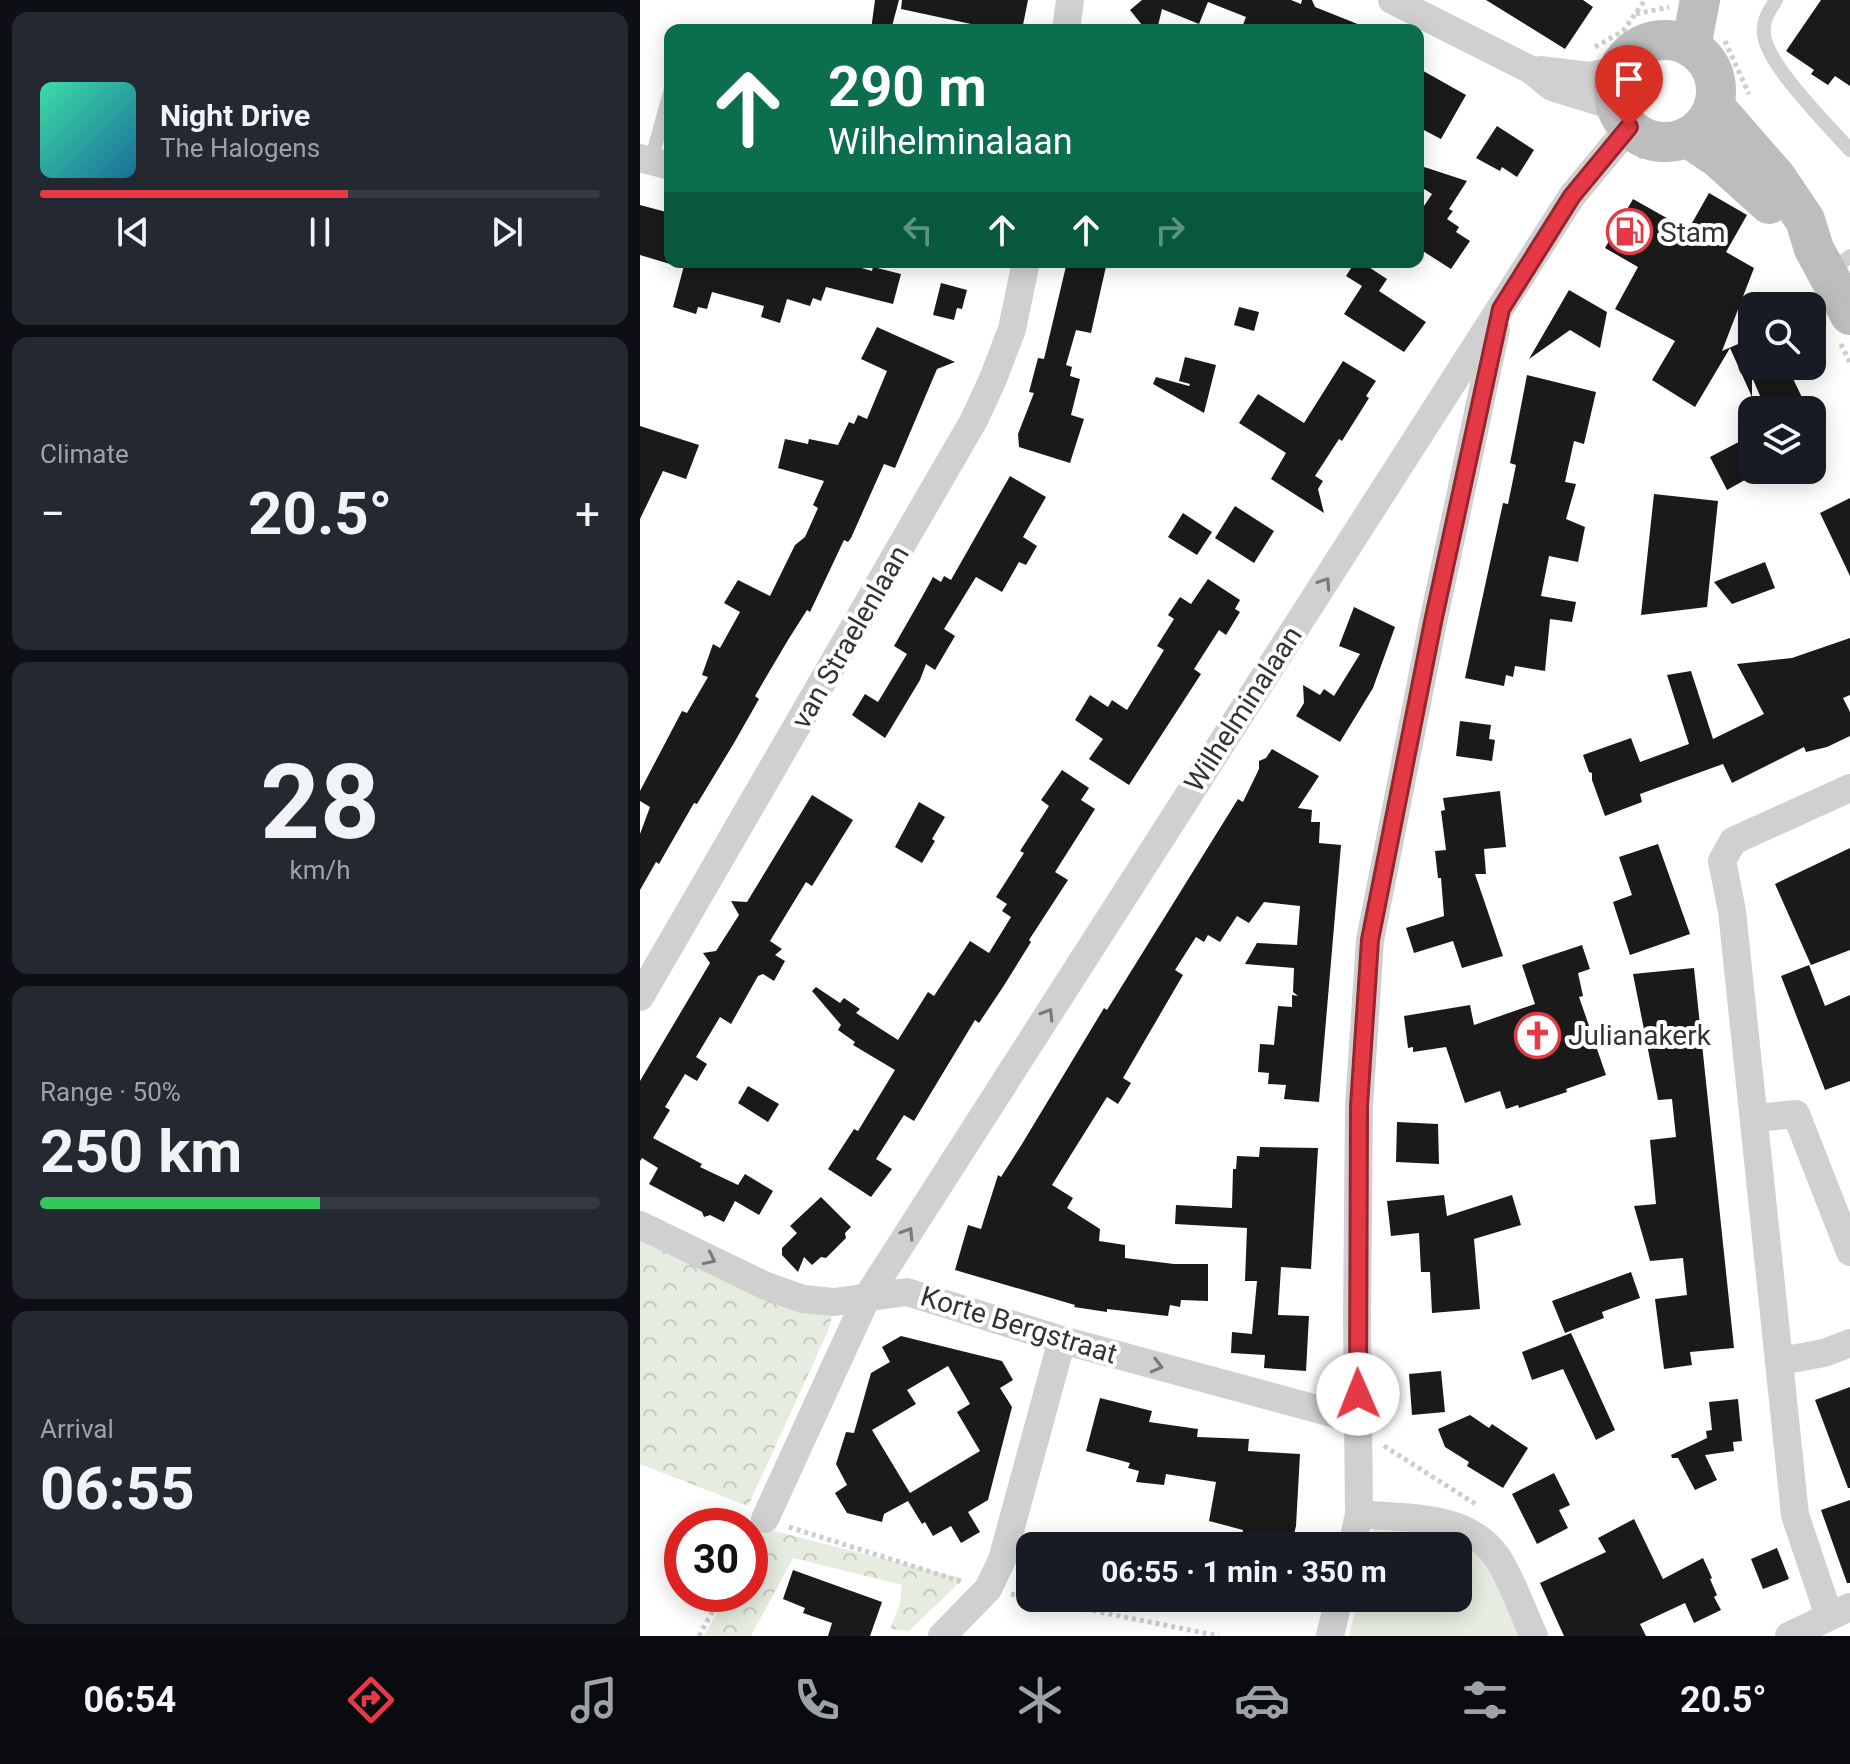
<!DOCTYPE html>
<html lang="en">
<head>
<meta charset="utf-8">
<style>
	:root { --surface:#171b24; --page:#242831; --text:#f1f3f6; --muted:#9ea1a6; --line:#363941; --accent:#e63946 }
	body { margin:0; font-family:Roboto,sans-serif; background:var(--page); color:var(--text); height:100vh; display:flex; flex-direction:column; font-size:30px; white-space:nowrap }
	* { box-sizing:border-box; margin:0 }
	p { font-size:26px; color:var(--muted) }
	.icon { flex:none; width:44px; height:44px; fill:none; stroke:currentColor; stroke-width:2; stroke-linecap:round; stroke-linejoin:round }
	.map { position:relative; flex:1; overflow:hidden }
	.drawer { display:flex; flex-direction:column; gap:12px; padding:12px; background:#0d0f14; width:640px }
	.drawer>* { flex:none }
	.top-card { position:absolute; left:24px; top:24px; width:760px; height:244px; border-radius:16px; box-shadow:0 4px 20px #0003; background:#0b6e4f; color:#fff; overflow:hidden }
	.buttons { position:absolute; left:1098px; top:292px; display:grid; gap:16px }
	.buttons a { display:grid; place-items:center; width:88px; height:88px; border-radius:16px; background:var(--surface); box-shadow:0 4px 20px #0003; font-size:40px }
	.speed { position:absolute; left:24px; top:1508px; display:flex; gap:16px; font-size:40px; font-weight:700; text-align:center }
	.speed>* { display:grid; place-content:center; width:104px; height:104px; border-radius:50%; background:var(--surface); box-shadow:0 4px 20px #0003; line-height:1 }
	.speed .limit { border:12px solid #d22; background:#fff; color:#111 }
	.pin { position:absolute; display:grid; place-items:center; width:68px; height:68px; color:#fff; margin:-82px -34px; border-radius:50% 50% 50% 0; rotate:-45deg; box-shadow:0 0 8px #0007 }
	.pin .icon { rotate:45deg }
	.me { position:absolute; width:88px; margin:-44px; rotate:359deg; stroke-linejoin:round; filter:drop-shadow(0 0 6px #0008) }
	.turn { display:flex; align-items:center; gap:28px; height:168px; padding:0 32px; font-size:36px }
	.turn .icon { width:104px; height:104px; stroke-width:2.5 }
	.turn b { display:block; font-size:56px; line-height:68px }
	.lanes { display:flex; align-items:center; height:76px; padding:0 32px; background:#0003; justify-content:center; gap:40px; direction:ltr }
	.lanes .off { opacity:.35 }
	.big { font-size:60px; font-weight:700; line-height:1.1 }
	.drawer .tile { flex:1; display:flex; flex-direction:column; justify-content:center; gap:12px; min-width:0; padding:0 28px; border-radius:16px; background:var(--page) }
	.drawer .dial { align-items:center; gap:0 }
	.dial b { font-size:104px; line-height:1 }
	.song { display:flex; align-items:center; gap:24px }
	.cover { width:96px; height:96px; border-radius:12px; background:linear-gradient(135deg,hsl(160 70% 55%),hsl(200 70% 35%)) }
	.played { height:8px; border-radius:4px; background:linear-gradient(90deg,var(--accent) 55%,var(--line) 55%) }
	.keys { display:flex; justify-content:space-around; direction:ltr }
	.heat { display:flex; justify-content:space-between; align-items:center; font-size:44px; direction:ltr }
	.charge { height:12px; border-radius:6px; background:linear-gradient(90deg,#34c759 50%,var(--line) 0) }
	.trip { position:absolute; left:376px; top:1532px; width:456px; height:80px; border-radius:16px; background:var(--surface); box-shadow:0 4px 20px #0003; font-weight:700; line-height:80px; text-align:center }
	.dock { display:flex; height:128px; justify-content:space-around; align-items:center; background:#090b0e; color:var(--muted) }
	.dock .icon { width:56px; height:56px }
	.dock .current { color:var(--accent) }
	.dock b { font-size:36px; color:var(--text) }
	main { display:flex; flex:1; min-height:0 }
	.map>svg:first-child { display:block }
	.grass { fill:#e6ecdf }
	.forest { fill:url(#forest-crowns) }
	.building { fill:#1a1a1a; fill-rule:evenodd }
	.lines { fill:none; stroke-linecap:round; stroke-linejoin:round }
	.path { stroke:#cdcdcd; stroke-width:5; stroke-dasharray:4 4; stroke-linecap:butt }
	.lane { stroke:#d0d0d0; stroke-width:14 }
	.street { stroke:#d0d0d0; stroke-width:28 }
	.secondary { stroke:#bdbdbd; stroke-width:40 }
	.oneway { stroke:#7a7a7a }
	.route-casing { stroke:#96252e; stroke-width:20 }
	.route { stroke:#e63946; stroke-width:14 }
	.labels { text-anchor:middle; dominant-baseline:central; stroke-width:8; stroke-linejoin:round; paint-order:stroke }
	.poi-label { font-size:28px; fill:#333; stroke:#fff; text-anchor:start }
	.street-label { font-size:28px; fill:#333; stroke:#fff }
</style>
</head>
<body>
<main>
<section class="drawer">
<div class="tile">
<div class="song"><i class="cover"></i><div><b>Night Drive</b><p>The Halogens</p></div></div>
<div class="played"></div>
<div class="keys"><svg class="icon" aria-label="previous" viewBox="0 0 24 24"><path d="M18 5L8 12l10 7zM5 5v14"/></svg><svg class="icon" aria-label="pause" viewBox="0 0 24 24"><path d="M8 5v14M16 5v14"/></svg><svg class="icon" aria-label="next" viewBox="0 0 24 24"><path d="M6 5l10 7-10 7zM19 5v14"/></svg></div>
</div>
<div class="tile"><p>Climate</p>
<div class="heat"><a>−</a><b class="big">20.5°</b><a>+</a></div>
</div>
<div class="tile dial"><b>28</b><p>km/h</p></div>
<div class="tile"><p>Range · 50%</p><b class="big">250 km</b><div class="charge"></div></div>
<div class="tile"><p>Arrival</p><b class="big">06:55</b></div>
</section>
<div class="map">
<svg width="1210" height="1636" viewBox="0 0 1210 1636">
	<defs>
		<pattern id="forest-crowns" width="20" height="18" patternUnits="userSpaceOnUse" patternTransform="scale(2)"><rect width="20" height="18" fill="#e6ecdf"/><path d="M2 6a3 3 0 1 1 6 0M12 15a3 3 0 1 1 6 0" fill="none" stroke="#c6cbc0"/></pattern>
	</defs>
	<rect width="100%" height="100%" fill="#fff"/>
	<polygon class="grass" points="747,1519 831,1534 885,1636 709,1636 718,1598 818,1598 818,1546 727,1546 730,1533"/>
	<g class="forest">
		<polygon points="0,1233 193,1312 188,1331 108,1506 0,1464"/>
		<polygon points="122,1528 323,1579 269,1631 250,1629 260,1604 262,1585 153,1558 111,1636 64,1636 87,1594 110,1594 110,1551"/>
	</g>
	<g class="building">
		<polygon points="235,0 259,0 251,30 231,30"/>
		<polygon points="262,0 388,0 382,30 330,30 331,24 261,9"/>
		<polygon points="502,0 651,0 661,4 662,0 672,0 675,7 730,29 601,30 606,17 568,2 559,24 522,9 517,30 506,30 490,10"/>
		<polygon points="846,0 943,0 953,7 925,49"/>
		<polygon points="1181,0 1210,0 1210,86 1195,76 1188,85 1171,74 1174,70 1146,51"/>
		<polygon points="778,68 826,95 801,139 778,127"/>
		<polygon points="857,126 894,150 877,177 862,167 860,171 836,158"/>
		<polygon points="778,165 827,181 809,209 813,211 807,219 819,227 816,232 830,241 811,269 778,248 778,215 792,194 778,185"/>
		<polygon points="1069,193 1107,215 1086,252 1114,268 1082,351 1112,338 1112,366 1147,366 1168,410 1126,410 1112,377 1112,397 1090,348 1055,407 1012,380 1035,341 975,309 998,267 965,248 993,199 1048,230"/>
		<polygon points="0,205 30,213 30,264 0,255"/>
		<polygon points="45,262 200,262 232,271 233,267 261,274 253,304 186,287 181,301 173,298 170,306 147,299 140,323 121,317 124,306 72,292 67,309 58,307 56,314 33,307"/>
		<polygon points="427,262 467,262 451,333 436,330 426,365 432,367 430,376 440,379 431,415 444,419 430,463 379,447 378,434 394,393 389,392 398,358 404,359"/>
		<polygon points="715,262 721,262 747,279 739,291 786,322 764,352 704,314 722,286 706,276"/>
		<polygon points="301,283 327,290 322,309 317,308 314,320 293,315"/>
		<polygon points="929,290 967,312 960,348 930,330 889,359"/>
		<polygon points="599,307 619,312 614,331 594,325"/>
		<polygon points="237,327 315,362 297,369 255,468 244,464 211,538 208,542 204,540 170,612 167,610 148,640 115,696 119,699 94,743 57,804 54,803 19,864 16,862 0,890 0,834 10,807 0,801 0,791 42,711 47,713 68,677 62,675 73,644 80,648 100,612 84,603 98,580 130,596 155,545 165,537 178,508 173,505 184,481 138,468 145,439 168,444 169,439 198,445 209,422 214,424 218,415 227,419 247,371 221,359"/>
		<polygon points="545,357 576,365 564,413 513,384 516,377 549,386 550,384 539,381"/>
		<polygon points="703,361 736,381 726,396 729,398 702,441 699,439 675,476 683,481 678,489 684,513 631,479 646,453 599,423 618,394 664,423"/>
		<polygon points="887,375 956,392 944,444 934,441 925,482 936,484 926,519 945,527 938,562 909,556 901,596 936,602 932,622 910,619 905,671 875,666 873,677 866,675 864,686 825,678 863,503 868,504 876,465 870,463"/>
		<polygon points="0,426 59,445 46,479 23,471 0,519"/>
		<polygon points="1112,435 1112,476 1087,490 1070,457"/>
		<polygon points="370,476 406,497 383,537 397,546 386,565 379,562 362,592 336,577 304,629 315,636 295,670 286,664 280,680 245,738 212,715 225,694 238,702 267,654 254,646 282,597 293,577 301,582 304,576 311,580"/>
		<polygon points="1014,494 1078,501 1067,607 1001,615"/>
		<polygon points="1210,498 1210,576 1180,513"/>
		<polygon points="595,506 634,531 614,563 575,538"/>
		<polygon points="543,513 572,532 557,555 528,537"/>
		<polygon points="1125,562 1135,588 1092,604 1074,582"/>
		<polygon points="568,579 600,600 595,609 600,612 586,635 579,630 554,669 561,674 489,785 449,759 463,739 435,720 450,695 468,707 472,700 487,710 524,650 517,646 534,619 528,615 540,597 551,604"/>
		<polygon points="714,607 755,627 733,688 700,742 656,716 664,703 663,685 680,695 684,689 694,696 720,654 699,646"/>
		<polygon points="1210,638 1210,695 1203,698 1210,712 1210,736 1187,747 1166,752 1164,747 1092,783 1083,764 1000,794 1002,802 965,816 952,780 952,773 949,772 943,755 991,738 1000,762 1049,744 1027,675 1051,671 1073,739 1124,714 1097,664 1152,658"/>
		<polygon points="820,721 851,725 849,739 855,740 852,761 816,756"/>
		<polygon points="632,749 679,776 658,808 672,810 671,822 680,822 679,843 701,845 679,1102 644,1099 646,1085 628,1084 629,1073 618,1072 620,1044 634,1045 638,1006 652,1007 652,995 658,996 653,992 654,968 605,964 617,943 657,945 660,906 624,902 609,923 597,916 580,942 568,935 564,942 556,937 535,970 543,975 483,1078 491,1083 478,1104 467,1097 412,1185 433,1198 427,1208 460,1229 459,1241 485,1245 485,1258 534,1264 568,1264 568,1301 541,1300 540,1307 530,1305 528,1316 467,1309 467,1312 434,1307 435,1305 315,1270 328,1225 341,1229 358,1175 361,1177 382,1144 464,1008 467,1010 598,799 603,802 619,769 619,761 626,758"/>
		<polygon points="422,770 449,788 441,800 455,809 415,872 428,880 389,940 391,942 363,987 339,1023 335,1020 274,1121 264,1115 236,1159 252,1169 231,1197 188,1169 214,1129 218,1131 255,1070 213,1045 215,1042 198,1030 201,1025 172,991 176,987 200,1003 204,998 220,1009 216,1013 258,1040 288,992 294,996 330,941 349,953 371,917 362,911 367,904 356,897 384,853 380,851 409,806 401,800"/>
		<polygon points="860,791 866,847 844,849 846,874 835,874 863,956 822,968 813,941 774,953 766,928 804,916 801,878 798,878 795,851 806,850 801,811 805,810 803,798"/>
		<polygon points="172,795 213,820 172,886 166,882 130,941 142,949 135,955 145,961 134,981 123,974 118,976 91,1024 80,1017 56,1057 67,1064 57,1081 45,1074 25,1107 30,1110 13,1138 62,1164 60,1167 98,1185 105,1174 133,1191 119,1215 95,1201 84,1222 70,1215 64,1217 62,1212 9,1184 18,1168 2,1158 0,1161 0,1081 70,963 63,953 76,951 99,915 91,901 107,902"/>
		<polygon points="279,802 305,817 292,839 295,841 282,863 255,847"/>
		<polygon points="1018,844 1050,934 990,955 973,902 992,895 979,857"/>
		<polygon points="1210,848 1210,950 1171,965 1135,884"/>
		<polygon points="942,945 950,969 938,973 943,996 939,997 966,1075 926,1089 927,1092 879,1108 878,1105 866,1109 860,1091 825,1103 806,1047 773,1052 773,1047 768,1048 764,1016 830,1005 834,1025 895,1004 882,965"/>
		<polygon points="1169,965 1185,1006 1210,995 1210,1081 1185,1090 1141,976"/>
		<polygon points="1054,968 1094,1348 1050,1352 1052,1365 1024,1369 1015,1299 1047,1295 1043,1258 1010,1261 994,1206 1016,1204 1010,1140 1036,1137 1032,1099 1018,1100 993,974"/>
		<polygon points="108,1086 139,1104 128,1122 98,1103"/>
		<polygon points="757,1122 798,1124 799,1164 756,1162"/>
		<polygon points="620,1147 678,1148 671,1269 641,1267 638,1315 669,1316 666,1371 624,1368 625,1355 591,1353 592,1332 612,1334 617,1281 605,1281 607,1228 535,1224 536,1205 592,1208 593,1169 596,1169 597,1156 619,1157"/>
		<polygon points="804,1195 807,1216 872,1195 881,1225 834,1239 840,1309 792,1313 790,1272 781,1272 779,1233 751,1236 747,1201"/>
		<polygon points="181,1197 211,1227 205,1233 206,1238 186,1258 181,1257 172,1265 164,1257 158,1272 142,1255 142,1248 157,1233 150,1226"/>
		<polygon points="991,1272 1000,1298 962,1312 964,1318 925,1333 912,1301"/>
		<polygon points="931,1333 975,1430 956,1440 923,1369 892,1380 882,1352"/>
		<path d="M 261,1336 L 362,1361 L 373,1380 L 360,1388 L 372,1407 L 348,1500 L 328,1512 L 340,1532 L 321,1543 L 311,1526 L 293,1536 L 285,1522 L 282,1524 L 268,1501 L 244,1514 L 242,1522 L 207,1513 L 195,1493 L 207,1485 L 196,1464 L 206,1432 L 214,1433 L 231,1373 L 250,1362 L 242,1347 ZM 308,1366 L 330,1404 L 317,1412 L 340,1451 L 270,1493 L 232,1430 L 276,1404 L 267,1390 Z"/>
		<polygon points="801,1371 805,1412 772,1415 769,1374"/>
		<polygon points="1210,1387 1210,1488 1208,1488 1175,1400"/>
		<polygon points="460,1398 512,1411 509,1422 558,1429 557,1437 609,1439 608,1451 660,1454 656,1526 651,1546 600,1546 603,1530 569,1521 576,1482 526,1474 524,1485 496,1482 499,1471 488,1468 490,1463 446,1451"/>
		<polygon points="1098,1399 1102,1441 1093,1442 1094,1451 1065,1455 1077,1480 1055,1490 1038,1458 1032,1458 1031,1455 1067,1438 1066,1431 1072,1430 1069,1402"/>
		<polygon points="830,1415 849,1428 852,1424 888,1448 863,1488 827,1466 829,1462 805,1447 798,1429"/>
		<polygon points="914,1473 930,1505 919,1510 928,1528 897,1544 872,1494"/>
		<polygon points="1210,1500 1210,1583 1207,1583 1181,1510"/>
		<polygon points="994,1519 1023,1579 1063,1558 1072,1578 1070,1579 1077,1595 1074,1597 1081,1610 1054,1623 1045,1603 1000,1624 1006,1636 924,1636 900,1583 966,1552 958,1538"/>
		<polygon points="1137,1548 1149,1579 1123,1589 1111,1559"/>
		<polygon points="153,1570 242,1602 230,1636 188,1636 192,1623 163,1613 165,1608 143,1599"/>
	</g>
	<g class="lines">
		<g class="path">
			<polyline points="996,14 1029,7"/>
			<polyline points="1085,41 1109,94"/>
			<polyline points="955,47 983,31 1005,0"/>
			<polyline points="999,156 1025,160"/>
			<polyline points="1201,344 1210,363"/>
			<polyline points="744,1446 837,1505"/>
			<polyline points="149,1527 323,1582"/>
			<polyline points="371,1594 390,1598"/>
			<polyline points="390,1598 579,1636"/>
			<polyline points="59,1636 82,1594"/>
		</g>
		<g class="lane">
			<path d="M 1136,0 C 1129,11 1122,21 1124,35 C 1128,66 1187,124 1210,150"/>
			<polyline points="11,161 30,92"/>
			<polyline points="1189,273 1210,256"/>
		</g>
		<g class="street">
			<polyline points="752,0 891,70 912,87 977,107"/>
			<polyline points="426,30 430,0"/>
			<polyline points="900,70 949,76 979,70"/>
			<polyline points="0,158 30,166"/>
			<polyline points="0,997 334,420 353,379 372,329 386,262"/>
			<polyline points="1115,1118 1156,1114 1210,1252"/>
			<polyline points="0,1225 126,1286 163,1299 194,1302 267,1292 422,1340 718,1420"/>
			<polyline points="1140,1361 1184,1353 1210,1343"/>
			<path d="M 719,1514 C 765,1519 827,1513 857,1557 C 871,1577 883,1613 894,1636"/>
			<polyline points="125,1519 226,1299 932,196 989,127"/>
			<polyline points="712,1546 719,1514 717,1318 719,1106 730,940 793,622 856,329"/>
			<polyline points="1189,1616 1155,1515 1092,911 1082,861 1093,841 1210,788"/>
			<polyline points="302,1636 348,1589 362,1560 422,1340"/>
			<polyline points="690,1636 699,1598"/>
			<polyline points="1149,1636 1210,1607"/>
		</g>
		<g class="secondary">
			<circle cx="1025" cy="91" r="51"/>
			<polyline points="1051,47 1060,0"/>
			<polyline points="1074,106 1136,177 1165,220 1174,249 1210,315"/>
			<polyline points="1047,137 1078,158 1129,204"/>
		</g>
	</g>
	<defs><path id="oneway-chevron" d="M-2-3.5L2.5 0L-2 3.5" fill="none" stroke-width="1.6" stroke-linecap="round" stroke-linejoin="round" transform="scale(2)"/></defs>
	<g class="oneway">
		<use href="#oneway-chevron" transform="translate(685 583) rotate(-57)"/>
		<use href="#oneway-chevron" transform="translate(408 1014) rotate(-58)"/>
		<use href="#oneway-chevron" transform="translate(268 1233) rotate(-58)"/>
		<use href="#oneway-chevron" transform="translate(70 1259) rotate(26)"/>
		<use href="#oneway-chevron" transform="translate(517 1366) rotate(15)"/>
	</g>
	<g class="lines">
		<defs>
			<polyline id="route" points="718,1394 719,1106 730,940 793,622 861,309 932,196 989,127"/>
		</defs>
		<use href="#route" class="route-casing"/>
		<use href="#route" class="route"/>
	</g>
	<defs>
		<symbol id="fuel-ring" viewBox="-11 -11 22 22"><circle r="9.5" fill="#fff" stroke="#e63946" stroke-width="1.5"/><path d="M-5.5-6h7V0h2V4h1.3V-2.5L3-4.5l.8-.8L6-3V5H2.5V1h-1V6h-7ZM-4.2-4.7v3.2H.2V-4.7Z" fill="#e63946"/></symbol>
		<symbol id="church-ring" viewBox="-11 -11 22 22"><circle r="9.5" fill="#fff" stroke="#e63946" stroke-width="1.5"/><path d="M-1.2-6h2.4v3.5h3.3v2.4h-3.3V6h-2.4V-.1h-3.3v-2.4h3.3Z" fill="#e63946"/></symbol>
	</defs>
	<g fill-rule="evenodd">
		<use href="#fuel-ring" x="964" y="206" width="51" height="51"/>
		<use href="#church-ring" x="872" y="1010" width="51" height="51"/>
	</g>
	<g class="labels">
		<g class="poi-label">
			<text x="1020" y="232">Stam</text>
			<text x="928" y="1035">Julianakerk</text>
		</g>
		<g class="street-label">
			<text transform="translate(210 637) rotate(-60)">van Straelenlaan</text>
			<text transform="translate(603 709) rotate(-57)">Wilhelminalaan</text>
			<text transform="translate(379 1325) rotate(17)">Korte Bergstraat</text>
		</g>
	</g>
</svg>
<div class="buttons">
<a><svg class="icon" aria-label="search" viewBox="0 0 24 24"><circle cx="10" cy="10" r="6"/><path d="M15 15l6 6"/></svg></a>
<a><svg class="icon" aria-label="layers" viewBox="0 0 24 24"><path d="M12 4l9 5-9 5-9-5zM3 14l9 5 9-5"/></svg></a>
</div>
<div class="speed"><div class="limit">30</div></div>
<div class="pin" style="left:989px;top:127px;background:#d93025"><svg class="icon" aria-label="arrive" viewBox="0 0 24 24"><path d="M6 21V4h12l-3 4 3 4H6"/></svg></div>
<svg class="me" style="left:718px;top:1394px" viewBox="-20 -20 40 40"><circle r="19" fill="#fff"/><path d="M0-13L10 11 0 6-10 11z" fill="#e63946"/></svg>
<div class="trip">06:55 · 1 min · 350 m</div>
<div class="top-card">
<div class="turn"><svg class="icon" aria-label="ahead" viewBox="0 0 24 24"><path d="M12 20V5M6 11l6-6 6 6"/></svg><div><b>290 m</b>Wilhelminalaan</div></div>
<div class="lanes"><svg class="icon off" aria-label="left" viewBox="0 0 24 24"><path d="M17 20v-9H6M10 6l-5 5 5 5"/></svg><svg class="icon" aria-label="ahead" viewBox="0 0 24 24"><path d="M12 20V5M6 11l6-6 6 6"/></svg><svg class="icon" aria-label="ahead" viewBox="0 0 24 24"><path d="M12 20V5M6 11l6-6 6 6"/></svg><svg class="icon off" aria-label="right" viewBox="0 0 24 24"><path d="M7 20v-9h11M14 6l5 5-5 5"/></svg></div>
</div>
</div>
</main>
<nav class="dock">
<b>06:54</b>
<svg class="icon current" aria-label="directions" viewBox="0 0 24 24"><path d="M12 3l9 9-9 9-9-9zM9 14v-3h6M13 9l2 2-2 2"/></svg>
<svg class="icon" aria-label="music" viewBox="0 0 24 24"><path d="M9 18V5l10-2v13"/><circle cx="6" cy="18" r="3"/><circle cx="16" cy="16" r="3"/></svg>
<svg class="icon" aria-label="phone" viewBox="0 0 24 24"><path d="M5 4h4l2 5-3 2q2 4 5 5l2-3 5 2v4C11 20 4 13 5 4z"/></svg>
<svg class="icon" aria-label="climate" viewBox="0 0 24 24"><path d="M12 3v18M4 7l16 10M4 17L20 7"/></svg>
<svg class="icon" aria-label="car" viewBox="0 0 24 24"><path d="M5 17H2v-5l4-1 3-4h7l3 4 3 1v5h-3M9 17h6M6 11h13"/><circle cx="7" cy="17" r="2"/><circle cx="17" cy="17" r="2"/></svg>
<svg class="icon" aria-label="filters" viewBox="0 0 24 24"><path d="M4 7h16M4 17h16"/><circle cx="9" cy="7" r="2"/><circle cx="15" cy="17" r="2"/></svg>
<b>20.5°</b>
</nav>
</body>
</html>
